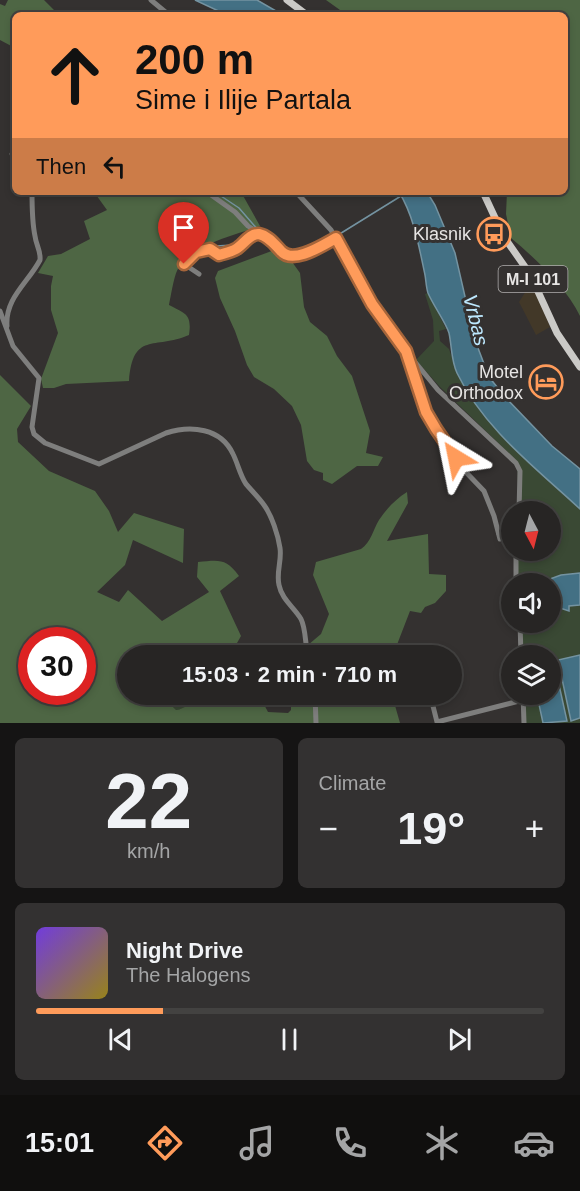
<!DOCTYPE html>
<html lang="en">
<head>
<meta charset="utf-8">
<style>
	:root { --surface:#272524; --page:#333131; --text:#f1f3f6; --muted:#a4a5a6; --line:#434241; --accent:#ff9b5a }
	body { margin:0; font-family:Arial,sans-serif; background:var(--page); color:var(--text); height:100vh; display:flex; flex-direction:column; font-size:22px; white-space:nowrap }
	* { box-sizing:border-box; margin:0 }
	p { font-size:20px; color:var(--muted) }
	.icon { flex:none; width:33px; height:33px; fill:none; stroke:currentColor; stroke-width:2; stroke-linecap:round; stroke-linejoin:round }
	.map { position:relative; height:723px; overflow:hidden }
	.sheet { display:flex; flex-direction:column; gap:15px; padding:15px; background:#151414; flex:1 }
	.sheet>* { flex:none }
	.banner { position:absolute; left:12px; top:12px; width:556px; height:183px; border-radius:9px; box-shadow:0 3px 9px #0003,0 0 0 2px var(--line); background:#ff9b5a; color:#111; overflow:hidden }
	.needle { width:39px; rotate:173deg }
	.tools { position:absolute; left:501px; top:501px; display:grid; gap:12px }
	.tools a { display:grid; place-items:center; width:60px; height:60px; border-radius:50%; background:var(--surface); box-shadow:0 3px 9px #0003,0 0 0 2px var(--line); font-size:30px }
	.speed { position:absolute; left:18px; top:627px; display:flex; gap:12px; font-size:30px; font-weight:700; text-align:center }
	.speed>* { display:grid; place-content:center; width:78px; height:78px; border-radius:50%; background:var(--surface); box-shadow:0 3px 9px #0003,0 0 0 2px var(--line); line-height:1 }
	.speed .limit { border:9px solid #d22; background:#fff; color:#111 }
	.pin { position:absolute; display:grid; place-items:center; width:51px; height:51px; color:#fff; margin:-62px -26px; border-radius:50% 50% 50% 0; rotate:-45deg; box-shadow:0 0 6px #0007 }
	.pin .icon { rotate:45deg }
	.me { position:absolute; width:66px; margin:-33px; rotate:325deg; stroke-linejoin:round; filter:drop-shadow(0 0 4px #0008) }
	.turn { display:flex; align-items:center; gap:21px; height:126px; padding:0 24px; font-size:27px }
	.turn .icon { width:78px; height:78px; stroke-width:2.5 }
	.turn b { display:block; font-size:42px; line-height:51px }
	.then { display:flex; align-items:center; height:57px; padding:0 24px; background:#0003; gap:12px; font-size:22px }
	.big { font-size:45px; font-weight:600; line-height:1.1 }
	.sheet .card { flex:1; display:flex; flex-direction:column; justify-content:center; gap:9px; min-width:0; padding:0 21px; border-radius:9px; background:var(--page) }
	.sheet .dial { align-items:center; gap:0 }
	.dial b { font-size:78px; line-height:1 }
	.song { display:flex; align-items:center; gap:18px }
	.cover { width:72px; height:72px; border-radius:9px; background:linear-gradient(135deg,hsl(260 70% 55%),hsl(50 70% 35%)) }
	.played { height:6px; border-radius:3px; background:linear-gradient(90deg,var(--accent) 25%,var(--line) 25%) }
	.keys { display:flex; justify-content:space-around; direction:ltr }
	.heat { display:flex; justify-content:space-between; align-items:center; font-size:33px; direction:ltr }
	.sheet .tiles { flex:1; display:grid; gap:15px; grid-template-columns:1fr 1fr }
	.card:last-child { grid-column:span 2 }
	.trip { position:absolute; left:117px; top:645px; width:345px; height:60px; border-radius:30px; background:var(--surface); box-shadow:0 3px 9px #0003,0 0 0 2px var(--line); font-weight:600; line-height:60px; text-align:center }
	.tab-bar { display:flex; height:96px; justify-content:space-around; align-items:center; background:#100f0e; color:var(--muted) }
	.tab-bar .icon { width:42px; height:42px }
	.tab-bar .current { color:var(--accent) }
	.tab-bar b { font-size:27px; color:var(--text) }
	.map>svg:first-child { display:block }
	.industrial { fill:#423828 }
	.green { fill:#3a4934 }
	.forest { fill:#4e6644; fill-rule:evenodd }
	.water { fill:#437084; stroke:#7493a1; stroke-width:1.5 }
	.lines { fill:none; stroke-linecap:round; stroke-linejoin:round }
	.stream { stroke:#7493a1; stroke-width:1.5 }
	.minor { stroke:#7e7e7d; stroke-width:5 }
	.major { stroke:#cbcac7; stroke-width:7 }
	.route-casing { stroke:#a6653a; stroke-width:15 }
	.route { stroke:#ff9b5a; stroke-width:10 }
	.labels { text-anchor:middle; dominant-baseline:central; stroke-width:6; stroke-linejoin:round; paint-order:stroke }
	.shield { fill:#343130; stroke:#b1afae; stroke-width:1.5 }
	.shield-label { font-size:16px; font-weight:bold; fill:#e7e5e4 }
	.poi-label { font-size:18px; fill:#e7e5e4; stroke:#343130; text-anchor:end }
	.water-label { font-size:20px; font-style:italic; fill:#bde8fe; stroke:#343130 }
</style>
</head>
<body>
<div class="map">
<svg width="580" height="723" viewBox="0 0 580 723">
	<rect width="100%" height="100%" fill="#343130"/>
	<polygon class="industrial" points="533,280 550,327 536,335 519,302"/>
	<g class="green">
		<polygon points="428,293 446,329 439,331 440,341 449,349 457,372 481,410 504,438 580,509 580,723 524,723 523,695 550,694 550,656 521,655 520,623 550,622 550,584 516,583 516,551 550,550 550,512 519,511 517,461 440,387 416,360 434,341 433,320 425,294"/>
		<path d="M 172,695 L 193,695 C 191,704 185,709 176,710 L 172,706 Z"/>
	</g>
	<g class="forest">
		<polygon points="8,0 44,0 59,15 15,15 15,48 0,40 0,4 5,6"/>
		<path d="M 326,0 L 580,0 L 580,316 C 566,287 535,258 511,238 L 506,214 L 507,192 L 566,192 L 566,15 L 347,15 Z"/>
		<path d="M 94,192 L 241,192 L 260,226 C 232,236 195,243 178,269 C 174,275 171,296 169,305 C 186,314 192,314 189,335 C 154,350 133,331 129,381 L 66,384 L 54,388 L 43,388 L 41,379 L 58,333 L 51,310 L 51,286 L 53,276 L 38,273 L 48,256 L 61,254 L 90,239 L 84,221 L 107,210 Z"/>
		<polygon points="277,249 280,253 290,259 300,273 304,307 310,322 327,336 337,356 352,376 370,431 366,453 383,457 378,466 357,466 332,484 323,480 323,473 314,470 307,461 301,425 292,406 274,389 254,377 247,365 235,331 220,298 215,278 218,271"/>
		<path d="M 0,375 L 31,406 L 17,429 L 18,442 L 49,471 L 95,491 L 109,511 L 118,532 L 134,513 L 184,529 L 183,563 L 133,540 L 125,565 L 97,592 L 119,602 L 128,590 L 162,621 L 209,592 L 197,577 L 198,562 C 219,560 226,558 239,576 L 220,591 L 241,636 L 233,650 L 236,655 L 128,656 L 128,694 L 172,695 L 172,706 L 176,710 C 185,709 191,703 193,695 L 259,695 L 268,712 L 288,713 L 291,710 L 291,695 L 392,695 L 400,723 L 0,723 ZM 32,640 L 82,640 L 82,692 L 32,692 Z"/>
		<path d="M 407,492 L 408,503 L 387,541 L 428,534 L 429,574 L 446,575 L 446,591 L 435,603 L 425,607 L 421,613 L 410,611 L 393,655 L 295,656 L 321,634 L 329,614 L 313,575 L 316,562 L 361,549 C 371,542 373,530 379,520 C 387,508 396,499 407,492 Z"/>
	</g>
	<g class="water">
		<polygon points="195,0 257,0 283,15 227,15"/>
		<path d="M 399,192 L 427,192 L 435,205 L 455,253 L 475,340 L 489,377 L 506,398 L 552,446 L 580,469 L 580,509 C 536,468 484,429 457,373 C 451,360 452,347 449,333 C 446,323 433,305 428,293 C 426,287 426,280 425,275 C 419,247 414,216 399,192 Z"/>
		<polygon points="580,573 580,605 569,606 569,611 560,608 551,610 550,584 539,583 561,575"/>
		<polygon points="580,655 580,718 571,721 558,660"/>
		<polygon points="554,662 567,721 543,723 537,695 550,694 551,663"/>
	</g>
	<g class="lines">
		<g class="stream">
			<polyline points="215,192 239,208 259,231"/>
			<polyline points="338,235 401,196"/>
			<polyline points="216,246 233,245 251,234"/>
		</g>
		<g class="minor">
			<polyline points="151,0 169,15"/>
			<polyline points="15,150 12,154 15,160"/>
			<polyline points="207,192 235,212 248,226 276,244 282,252 287,256 302,254 335,238"/>
			<polyline points="296,192 331,230 362,287 406,351 438,390 516,463 520,471 519,512"/>
			<path d="M 199,274 L 184,264 C 194,250 204,243 219,255 C 225,253 232,251 238,248 C 246,243 250,236 259,234"/>
			<path d="M 0,311 L 13,346 L 39,378 L 32,427 L 34,434 L 45,443 L 99,464 L 166,433 C 191,425 221,428 233,454 C 238,464 240,475 246,484 C 252,491 259,498 264,505 C 272,516 278,535 280,548 C 282,561 276,572 279,585 C 282,600 294,607 301,619 C 306,629 305,644 308,656"/>
			<path d="M 7,326 C 5,298 28,283 40,260 C 41,251 36,245 35,236 C 32,222 32,206 32,192"/>
			<polyline points="407,356 430,419 461,467 484,491 494,516 500,539"/>
			<polyline points="499,534 512,532"/>
			<polyline points="516,584 516,550"/>
			<polyline points="520,622 521,656"/>
			<polyline points="315,694 316,723"/>
			<polyline points="430,694 437,722 523,700"/>
			<polyline points="523,694 524,723"/>
		</g>
		<g class="major">
			<polyline points="287,0 307,15"/>
			<polyline points="483,192 504,237 530,274 557,333 580,367"/>
		</g>
	</g>
	<g class="lines">
		<defs>
			<path id="route" d="M 184,264 L 196,252 L 210,249 L 219,255 C 225,253 231,252 236,249 C 243,245 250,233 259,234 C 269,236 275,245 281,251 C 293,265 323,245 336,238 L 372,304 L 406,351 L 426,412 L 436,429 L 456,458"/>
		</defs>
		<use href="#route" class="route-casing"/>
		<use href="#route" class="route"/>
	</g>
	<defs>
		<symbol id="bus-ring" viewBox="-11 -11 22 22"><circle r="9.5" fill="#343130" stroke="#ff9b5a" stroke-width="1.5"/><path d="M-5-6H5V4H4V6H2V4H-2V6H-4V4H-5ZM-3.5-4V0h7V-4ZM-3.5 1.2v1.5H-2V1.2ZM2 1.2v1.5H3.5V1.2Z" fill="#ff9b5a"/></symbol>
		<symbol id="hotel-ring" viewBox="-11 -11 22 22"><circle r="9.5" fill="#343130" stroke="#ff9b5a" stroke-width="1.5"/><path d="M-6-4.5h1.5V1H6V5H4.5V3h-9V5H-6ZM-4 0a1.8 1.8 0 1 1 3.6 0ZM.5 0V-2.5h3Q6-2.5 6 0Z" fill="#ff9b5a"/></symbol>
	</defs>
	<g fill-rule="evenodd">
		<use href="#bus-ring" x="475" y="215" width="38" height="38"/>
		<use href="#hotel-ring" x="527" y="363" width="38" height="38"/>
	</g>
	<g class="labels">
		<rect class="shield" x="498.5" y="266" width="69" height="26" rx="4.5"/>
		<g class="shield-label">
			<text x="533" y="279">M-I 101</text>
		</g>
		<g class="poi-label">
			<text x="471" y="234">Klasnik</text>
			<text x="523" y="372">Motel<tspan x="523" dy="21">Orthodox</tspan></text>
		</g>
		<g class="water-label">
			<text transform="translate(476 320) rotate(76)">Vrbas</text>
		</g>
	</g>
</svg>
<div class="tools">
<a><svg class="needle" viewBox="-14 -14 28 28"><path d="M0-13l5 13h-10z" fill="#e53935"/><path d="M0 13l5-13h-10z" fill="#a4a5a6"/></svg></a>
<a><svg class="icon" aria-label="sound" viewBox="0 0 24 24"><path d="M4 9h4l5-4v14l-5-4H4zM17 9q2 3 0 6"/></svg></a>
<a><svg class="icon" aria-label="layers" viewBox="0 0 24 24"><path d="M12 4l9 5-9 5-9-5zM3 14l9 5 9-5"/></svg></a>
</div>
<div class="speed"><div class="limit">30</div></div>
<div class="pin" style="left:184px;top:264px;background:#d93025"><svg class="icon" aria-label="arrive" viewBox="0 0 24 24"><path d="M6 21V4h12l-3 4 3 4H6"/></svg></div>
<svg class="me" style="left:456px;top:458px" viewBox="-20 -20 40 40"><path d="M0-17L14 15 0 8-14 15z" fill="#ff9b5a" stroke="#fff" stroke-width="4"/></svg>
<div class="trip">15:03 · 2 min · 710 m</div>
<div class="banner">
<div class="turn"><svg class="icon" aria-label="ahead" viewBox="0 0 24 24"><path d="M12 20V5M6 11l6-6 6 6"/></svg><div><b>200 m</b>Sime i Ilije Partala</div></div>
<div class="then">Then<svg class="icon" aria-label="left" viewBox="0 0 24 24"><path d="M17 20v-9H6M10 6l-5 5 5 5"/></svg></div>
</div>
</div>
<section class="sheet">
<div class="tiles">
<div class="card dial"><b>22</b><p>km/h</p></div>
<div class="card"><p>Climate</p>
<div class="heat"><a>−</a><b class="big">19°</b><a>+</a></div>
</div>
<div class="card">
<div class="song"><i class="cover"></i><div><b>Night Drive</b><p>The Halogens</p></div></div>
<div class="played"></div>
<div class="keys"><svg class="icon" aria-label="previous" viewBox="0 0 24 24"><path d="M18 5L8 12l10 7zM5 5v14"/></svg><svg class="icon" aria-label="pause" viewBox="0 0 24 24"><path d="M8 5v14M16 5v14"/></svg><svg class="icon" aria-label="next" viewBox="0 0 24 24"><path d="M6 5l10 7-10 7zM19 5v14"/></svg></div>
</div>
</div>
</section>
<nav class="tab-bar">
<b>15:01</b>
<svg class="icon current" aria-label="directions" viewBox="0 0 24 24"><path d="M12 3l9 9-9 9-9-9zM9 14v-3h6M13 9l2 2-2 2"/></svg>
<svg class="icon" aria-label="music" viewBox="0 0 24 24"><path d="M9 18V5l10-2v13"/><circle cx="6" cy="18" r="3"/><circle cx="16" cy="16" r="3"/></svg>
<svg class="icon" aria-label="phone" viewBox="0 0 24 24"><path d="M5 4h4l2 5-3 2q2 4 5 5l2-3 5 2v4C11 20 4 13 5 4z"/></svg>
<svg class="icon" aria-label="climate" viewBox="0 0 24 24"><path d="M12 3v18M4 7l16 10M4 17L20 7"/></svg>
<svg class="icon" aria-label="car" viewBox="0 0 24 24"><path d="M5 17H2v-5l4-1 3-4h7l3 4 3 1v5h-3M9 17h6M6 11h13"/><circle cx="7" cy="17" r="2"/><circle cx="17" cy="17" r="2"/></svg>
</nav>
</body>
</html>
